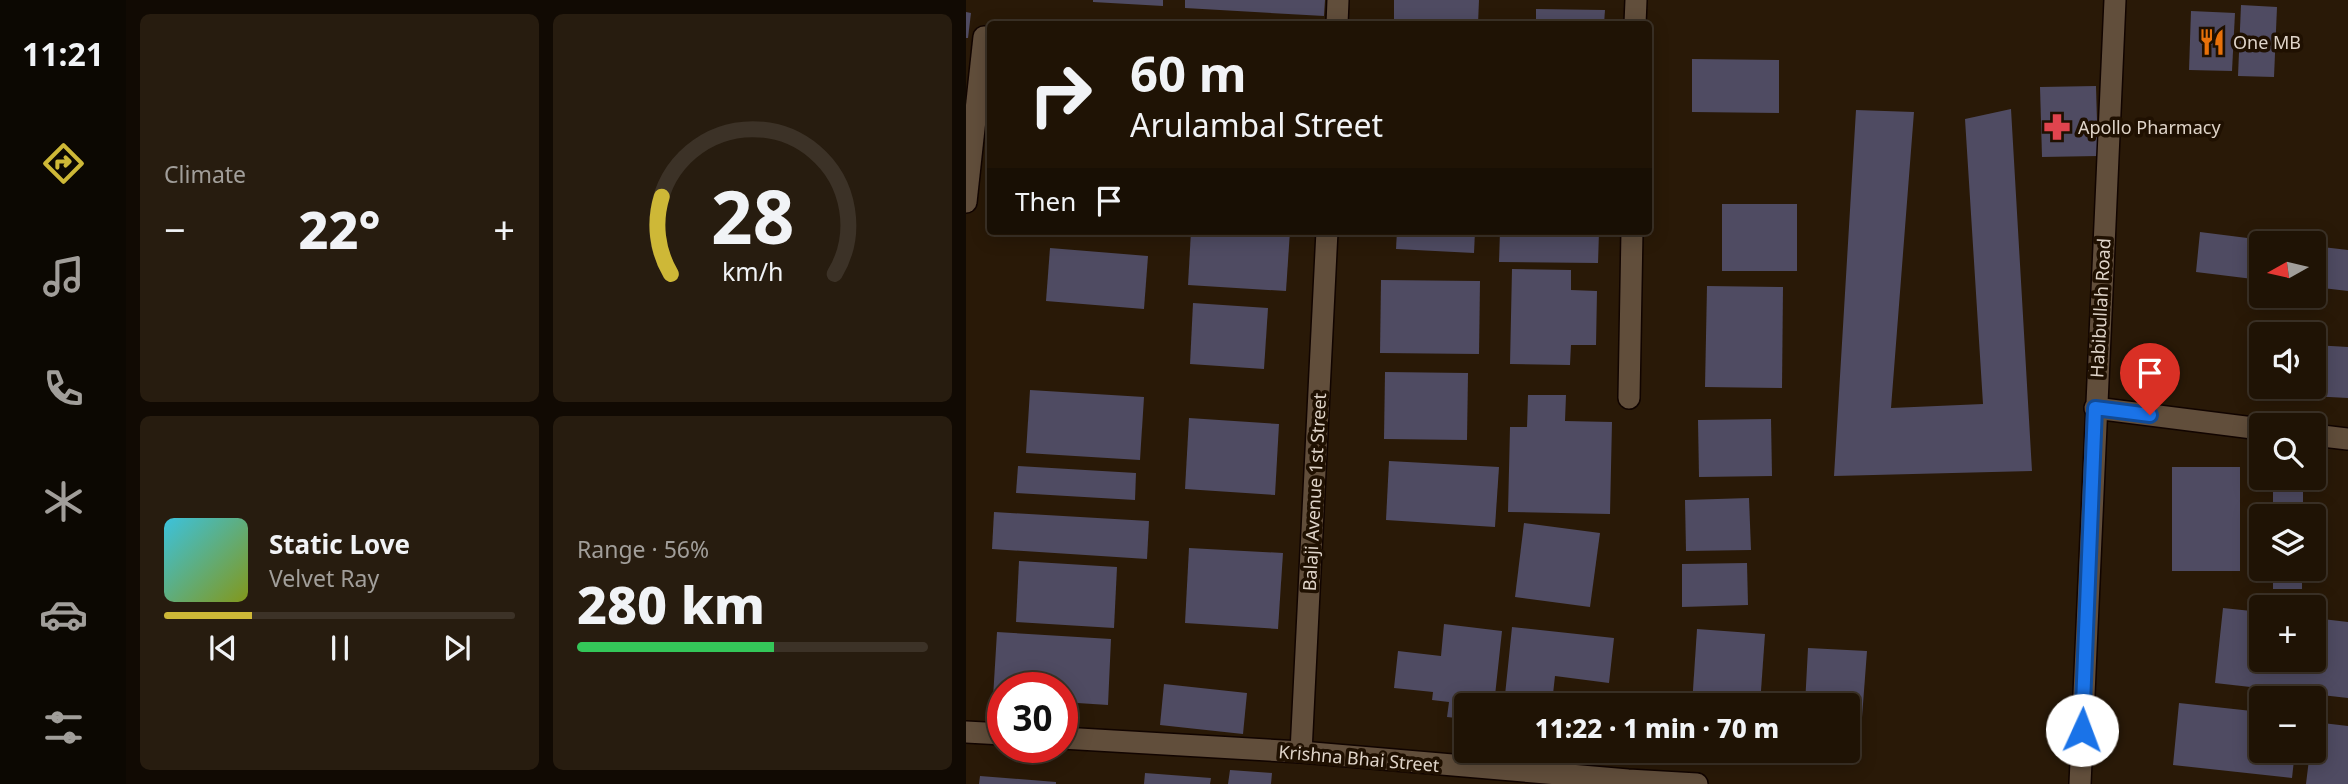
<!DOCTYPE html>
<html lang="en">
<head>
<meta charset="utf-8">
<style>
	:root { --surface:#1f1305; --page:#271c0f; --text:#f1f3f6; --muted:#a19e9a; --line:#3c3227; --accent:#ceb837 }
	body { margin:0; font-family:"Noto Sans",sans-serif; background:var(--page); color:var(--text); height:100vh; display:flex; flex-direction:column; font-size:26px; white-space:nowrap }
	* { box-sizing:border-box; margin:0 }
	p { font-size:23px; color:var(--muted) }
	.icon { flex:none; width:38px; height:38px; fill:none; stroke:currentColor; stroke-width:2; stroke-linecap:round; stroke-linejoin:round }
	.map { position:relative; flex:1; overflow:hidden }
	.side { display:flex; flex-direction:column; gap:14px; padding:14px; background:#110a03; width:840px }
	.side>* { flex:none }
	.hud { position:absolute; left:21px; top:21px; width:665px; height:214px; border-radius:7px; box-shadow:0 4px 18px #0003,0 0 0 2px var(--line); background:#1f1305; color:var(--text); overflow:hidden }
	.needle { width:46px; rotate:262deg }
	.tools { position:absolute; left:1283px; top:231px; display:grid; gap:14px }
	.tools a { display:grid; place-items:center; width:77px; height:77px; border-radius:7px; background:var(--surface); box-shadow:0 4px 18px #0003,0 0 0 2px var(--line); font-size:35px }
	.speed { position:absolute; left:21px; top:672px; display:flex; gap:14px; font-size:35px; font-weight:700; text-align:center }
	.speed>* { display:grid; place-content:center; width:91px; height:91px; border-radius:50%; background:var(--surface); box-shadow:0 4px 18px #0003,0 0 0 2px var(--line); line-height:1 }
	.speed .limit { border:10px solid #d22; background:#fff; color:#111 }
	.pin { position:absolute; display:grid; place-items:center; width:60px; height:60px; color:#fff; margin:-72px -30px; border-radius:50% 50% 50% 0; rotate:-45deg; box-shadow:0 0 7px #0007 }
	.pin .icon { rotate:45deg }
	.me { position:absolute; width:77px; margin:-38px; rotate:2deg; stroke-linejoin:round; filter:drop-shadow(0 0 5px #0008) }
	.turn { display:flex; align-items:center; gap:24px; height:147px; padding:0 28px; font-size:32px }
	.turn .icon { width:91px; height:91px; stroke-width:2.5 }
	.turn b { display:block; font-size:49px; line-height:60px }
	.then { display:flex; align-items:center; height:66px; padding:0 28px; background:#0003; gap:14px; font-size:26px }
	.big { font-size:52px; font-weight:800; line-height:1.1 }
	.side .widget { flex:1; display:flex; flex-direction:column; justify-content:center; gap:10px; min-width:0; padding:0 24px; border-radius:10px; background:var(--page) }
	.side .dial { align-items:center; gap:0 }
	.dial svg { height:182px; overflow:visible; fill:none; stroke:var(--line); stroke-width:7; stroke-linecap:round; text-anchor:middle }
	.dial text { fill:var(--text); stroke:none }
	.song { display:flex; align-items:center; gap:21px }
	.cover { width:84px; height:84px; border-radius:10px; background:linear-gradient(135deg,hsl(190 70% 55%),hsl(70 70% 35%)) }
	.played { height:7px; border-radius:4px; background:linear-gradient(90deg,var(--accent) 25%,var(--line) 25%) }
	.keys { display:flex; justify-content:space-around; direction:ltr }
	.heat { display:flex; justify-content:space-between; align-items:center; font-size:38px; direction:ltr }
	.charge { height:10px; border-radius:5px; background:linear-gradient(90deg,#34c759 56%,var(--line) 0) }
	.side .tiles { flex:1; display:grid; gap:14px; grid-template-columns:repeat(2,1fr) }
	.trip { position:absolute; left:488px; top:693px; width:406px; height:70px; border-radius:7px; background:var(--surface); box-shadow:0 4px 18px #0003,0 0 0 2px var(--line); font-weight:800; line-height:70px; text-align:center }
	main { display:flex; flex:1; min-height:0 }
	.tab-bar { display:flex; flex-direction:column; width:126px; justify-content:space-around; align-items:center; background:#0c0802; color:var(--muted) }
	.tab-bar .icon { width:49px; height:49px }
	.tab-bar .on { color:var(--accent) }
	.tab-bar b { font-size:32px; color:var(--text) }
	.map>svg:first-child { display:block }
	.building { fill:#4f4b62 }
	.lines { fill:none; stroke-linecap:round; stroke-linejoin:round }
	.minor-casing { stroke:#110400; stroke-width:24 }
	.minor { stroke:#614e3b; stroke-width:21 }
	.route-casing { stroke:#114b97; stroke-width:18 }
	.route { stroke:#1a73e8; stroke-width:12 }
	.labels { text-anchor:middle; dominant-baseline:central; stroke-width:7; stroke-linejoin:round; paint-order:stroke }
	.poi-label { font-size:18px; fill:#dfd4c9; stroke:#1f1001; text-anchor:start }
	.street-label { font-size:18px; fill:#dfd4c9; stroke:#1f1001 }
</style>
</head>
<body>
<main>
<nav class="tab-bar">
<b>11:21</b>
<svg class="icon on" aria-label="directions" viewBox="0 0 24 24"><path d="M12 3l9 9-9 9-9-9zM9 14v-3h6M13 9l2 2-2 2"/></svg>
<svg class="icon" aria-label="music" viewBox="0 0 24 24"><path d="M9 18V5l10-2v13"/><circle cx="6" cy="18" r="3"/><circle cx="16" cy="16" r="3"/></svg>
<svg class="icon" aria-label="phone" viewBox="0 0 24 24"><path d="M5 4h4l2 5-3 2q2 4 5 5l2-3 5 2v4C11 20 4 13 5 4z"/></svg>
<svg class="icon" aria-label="climate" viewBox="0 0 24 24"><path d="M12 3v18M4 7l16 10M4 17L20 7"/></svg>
<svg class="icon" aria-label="car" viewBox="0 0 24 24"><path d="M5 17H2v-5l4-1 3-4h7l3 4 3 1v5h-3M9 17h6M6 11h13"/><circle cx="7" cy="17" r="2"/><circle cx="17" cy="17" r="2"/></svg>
<svg class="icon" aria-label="filters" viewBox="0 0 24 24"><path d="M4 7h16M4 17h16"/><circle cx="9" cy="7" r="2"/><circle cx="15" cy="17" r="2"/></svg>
</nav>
<section class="side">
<div class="tiles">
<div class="widget"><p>Climate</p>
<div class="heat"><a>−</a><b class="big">22°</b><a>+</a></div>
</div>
<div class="widget dial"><svg viewBox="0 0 100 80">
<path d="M14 69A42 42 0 1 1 86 69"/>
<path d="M14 69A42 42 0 0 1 10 35" stroke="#ceb837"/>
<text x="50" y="56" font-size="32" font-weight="700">28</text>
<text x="50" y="72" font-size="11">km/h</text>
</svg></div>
<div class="widget">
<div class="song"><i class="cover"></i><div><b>Static Love</b><p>Velvet Ray</p></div></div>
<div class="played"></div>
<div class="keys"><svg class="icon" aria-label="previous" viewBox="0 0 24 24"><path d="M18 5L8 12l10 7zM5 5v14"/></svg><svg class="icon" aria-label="pause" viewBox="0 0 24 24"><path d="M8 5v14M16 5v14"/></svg><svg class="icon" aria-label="next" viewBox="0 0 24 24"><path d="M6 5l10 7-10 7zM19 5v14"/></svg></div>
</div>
<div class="widget"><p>Range · 56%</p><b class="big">280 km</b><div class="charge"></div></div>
</div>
</section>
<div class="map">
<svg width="1382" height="784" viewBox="0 0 1382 784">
	<rect width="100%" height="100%" fill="#291907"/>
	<g class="building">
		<polygon points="127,0 197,0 197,6 127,2"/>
		<polygon points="219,0 359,0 358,16 219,8"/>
		<polygon points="428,0 513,0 512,24 428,24"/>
		<polygon points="1275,5 1311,7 1308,77 1272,76"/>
		<polygon points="570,9 639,10 638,24 570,24"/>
		<polygon points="1225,11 1269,13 1266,71 1223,70"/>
		<polygon points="0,12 5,13 2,38 0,38"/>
		<polygon points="726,59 813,60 813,113 726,112"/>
		<polygon points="1130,86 1132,156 1076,157 1074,87"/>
		<polygon points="1045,109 1066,471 868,476 890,110 948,112 925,408 1017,404 999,119"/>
		<rect x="756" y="204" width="75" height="67"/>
		<polygon points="225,231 324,231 320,291 222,285"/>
		<polygon points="431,231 509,231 508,253 430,249"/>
		<polygon points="534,231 633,231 632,263 533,262"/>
		<polygon points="1234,232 1313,242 1313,243 1295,243 1295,280 1230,272"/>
		<polygon points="1348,246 1382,250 1382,291 1348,287"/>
		<polygon points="84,248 182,256 178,309 80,301"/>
		<polygon points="546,269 605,270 605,290 631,291 630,345 605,345 604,365 544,364"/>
		<polygon points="415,280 514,281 513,354 414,353"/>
		<polygon points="741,286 817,287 816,388 739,387"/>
		<polygon points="227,303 302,308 298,369 224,364"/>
		<polygon points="1348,345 1382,347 1382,398 1306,394 1306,387 1348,387"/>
		<polygon points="419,372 502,373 501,440 418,439"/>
		<polygon points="64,390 178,397 174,460 60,453"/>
		<polygon points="562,395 600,395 599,421 646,422 644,514 542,512 544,427 561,427"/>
		<polygon points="223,418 313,424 309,495 219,489"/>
		<polygon points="805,419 806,476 733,477 732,420"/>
		<polygon points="423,461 533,467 529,527 420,520"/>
		<polygon points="52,466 170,473 169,500 50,493"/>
		<rect x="1206" y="467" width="68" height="104"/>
		<rect x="1307" y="484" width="30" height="32"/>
		<polygon points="783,498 785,550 720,551 719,500"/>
		<polygon points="28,512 183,521 181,559 26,549"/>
		<polygon points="558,523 634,533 624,607 549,597"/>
		<polygon points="223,548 317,553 312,629 219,623"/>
		<polygon points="53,561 151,567 148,628 50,622"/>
		<polygon points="781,563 782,605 716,607 716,564"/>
		<rect x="1307" y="569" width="29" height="20"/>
		<polygon points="1257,608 1295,612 1295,660 1348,660 1348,618 1382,622 1382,698 1249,683"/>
		<polygon points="478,624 536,631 528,705 500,705 500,719 481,717 483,702 466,700 467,692 428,688 432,651 475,656"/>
		<polygon points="546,627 648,638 643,683 589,676 587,694 641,699 640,705 538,705"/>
		<polygon points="731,629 799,634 794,705 726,705"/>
		<polygon points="31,632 145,639 142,705 96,702 96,688 37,688 37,698 27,698"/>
		<polygon points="842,648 901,651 894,744 882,743 882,705 839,705"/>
		<polygon points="198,684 281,693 277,734 194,725"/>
		<polygon points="1213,703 1295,712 1295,751 1329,751 1326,778 1207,765"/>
		<polygon points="1348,722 1382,726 1382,784 1340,784 1344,751 1348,751"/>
		<polygon points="264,770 306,773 305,784 262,784"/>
		<polygon points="179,773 245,778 244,784 178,784"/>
		<polygon points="14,776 90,782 90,784 13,784"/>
	</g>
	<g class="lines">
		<defs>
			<g id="minor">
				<polyline points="371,24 372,0"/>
				<polyline points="669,24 670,0"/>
				<polyline points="0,202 18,37"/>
				<polyline points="663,398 666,231"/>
				<polyline points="1129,408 1295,429"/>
				<polyline points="1348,435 1382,439"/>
				<polyline points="0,732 37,734"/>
				<polyline points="96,738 335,752 662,780 731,784"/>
				<polyline points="335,752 361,231"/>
				<polyline points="1114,784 1149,0"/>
			</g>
		</defs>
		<use href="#minor" class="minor-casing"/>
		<use href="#minor" class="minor"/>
	</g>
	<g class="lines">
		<defs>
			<polyline id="route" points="1116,730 1129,408 1184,415"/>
		</defs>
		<use href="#route" class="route-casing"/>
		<use href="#route" class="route"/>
	</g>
	<defs>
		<symbol id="restaurant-bare" viewBox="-9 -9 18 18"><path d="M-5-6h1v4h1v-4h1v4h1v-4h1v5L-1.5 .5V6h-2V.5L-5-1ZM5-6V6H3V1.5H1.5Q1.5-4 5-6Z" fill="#e8710a" stroke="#1f1001" stroke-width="2.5" paint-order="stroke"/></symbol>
		<symbol id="pharmacy-bare" viewBox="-9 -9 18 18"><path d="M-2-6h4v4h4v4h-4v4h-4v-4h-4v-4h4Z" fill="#e0444e" stroke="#1f1001" stroke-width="2.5" paint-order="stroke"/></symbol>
	</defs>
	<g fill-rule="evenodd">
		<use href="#restaurant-bare" x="1227" y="23" width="38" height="38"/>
		<use href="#pharmacy-bare" x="1072" y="108" width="38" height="38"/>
	</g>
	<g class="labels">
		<g class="poi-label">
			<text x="1267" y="42">One MB</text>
			<text x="1112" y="127">Apollo Pharmacy</text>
		</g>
		<g class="street-label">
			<text transform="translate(1134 308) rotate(-87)">Habibullah Road</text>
			<text transform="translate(348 492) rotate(-87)">Balaji Avenue 1st Street</text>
			<text transform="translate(393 758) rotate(5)">Krishna Bhai Street</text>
		</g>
	</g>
</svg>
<div class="tools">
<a><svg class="needle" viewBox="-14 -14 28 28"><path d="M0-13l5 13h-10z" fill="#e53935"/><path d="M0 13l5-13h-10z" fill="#a19e9a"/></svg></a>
<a><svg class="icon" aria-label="sound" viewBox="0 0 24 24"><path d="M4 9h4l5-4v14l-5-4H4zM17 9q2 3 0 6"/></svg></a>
<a><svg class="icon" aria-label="search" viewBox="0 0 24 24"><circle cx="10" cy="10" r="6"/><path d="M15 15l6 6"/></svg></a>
<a><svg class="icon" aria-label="layers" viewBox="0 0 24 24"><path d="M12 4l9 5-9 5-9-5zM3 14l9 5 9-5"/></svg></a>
<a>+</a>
<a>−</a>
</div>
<div class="speed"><div class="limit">30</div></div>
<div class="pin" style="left:1184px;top:415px;background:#d93025"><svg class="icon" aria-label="arrive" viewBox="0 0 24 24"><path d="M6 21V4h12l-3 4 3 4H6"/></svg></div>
<svg class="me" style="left:1116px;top:730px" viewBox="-20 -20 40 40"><circle r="19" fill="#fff"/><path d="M0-13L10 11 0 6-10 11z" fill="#1a73e8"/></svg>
<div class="trip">11:22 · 1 min · 70 m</div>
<div class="hud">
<div class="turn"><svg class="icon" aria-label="right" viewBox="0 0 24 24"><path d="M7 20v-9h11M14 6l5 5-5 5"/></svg><div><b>60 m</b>Arulambal Street</div></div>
<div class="then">Then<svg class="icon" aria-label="arrive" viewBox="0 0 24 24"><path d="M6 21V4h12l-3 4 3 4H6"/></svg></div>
</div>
</div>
</main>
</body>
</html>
